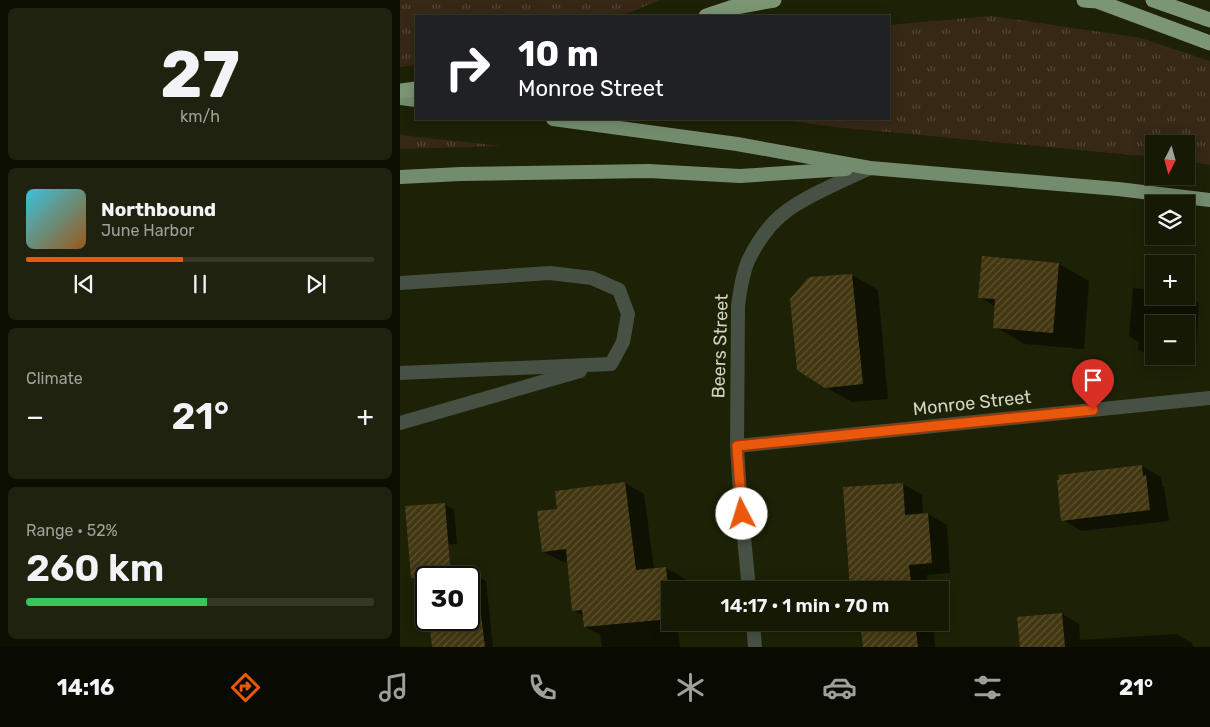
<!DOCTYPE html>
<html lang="en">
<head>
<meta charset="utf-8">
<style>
	:root { --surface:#161904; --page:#1f220e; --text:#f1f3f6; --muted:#9ea09a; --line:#353826; --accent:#ea580c }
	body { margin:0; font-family:Rubik,sans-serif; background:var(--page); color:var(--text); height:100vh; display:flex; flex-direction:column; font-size:19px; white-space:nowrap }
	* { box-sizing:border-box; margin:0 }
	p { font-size:16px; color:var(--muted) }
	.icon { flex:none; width:28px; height:28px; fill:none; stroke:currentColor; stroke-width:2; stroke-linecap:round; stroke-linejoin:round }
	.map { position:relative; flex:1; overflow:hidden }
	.drawer { display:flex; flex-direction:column; gap:8px; padding:8px; background:#0c0e02; width:400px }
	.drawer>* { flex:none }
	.top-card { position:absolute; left:15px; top:15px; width:475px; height:105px; border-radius:0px; box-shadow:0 2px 12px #0003,0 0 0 1px var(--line); background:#202124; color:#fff; overflow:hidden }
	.needle { width:32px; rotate:186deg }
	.tools { position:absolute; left:745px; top:135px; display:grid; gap:10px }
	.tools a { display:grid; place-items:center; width:50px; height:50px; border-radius:0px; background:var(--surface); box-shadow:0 2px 12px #0003,0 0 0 1px var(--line); font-size:25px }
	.speed { position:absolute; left:15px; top:566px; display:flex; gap:10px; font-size:25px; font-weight:700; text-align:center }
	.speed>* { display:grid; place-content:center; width:65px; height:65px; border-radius:50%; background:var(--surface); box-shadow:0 2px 12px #0003,0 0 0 1px var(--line); line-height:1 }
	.speed .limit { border:2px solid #111; border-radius:8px; background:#fff; color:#111 }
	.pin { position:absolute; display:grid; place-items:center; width:42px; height:42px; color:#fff; margin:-51px -21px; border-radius:50% 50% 50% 0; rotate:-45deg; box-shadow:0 0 5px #0007 }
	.pin .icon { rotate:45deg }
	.me { position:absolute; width:55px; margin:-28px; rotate:355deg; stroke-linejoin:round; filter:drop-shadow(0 0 4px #0008) }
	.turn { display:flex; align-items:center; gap:18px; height:105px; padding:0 20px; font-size:22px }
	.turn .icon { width:65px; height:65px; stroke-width:2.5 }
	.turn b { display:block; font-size:35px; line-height:42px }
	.big { font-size:38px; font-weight:600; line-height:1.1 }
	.drawer .card { flex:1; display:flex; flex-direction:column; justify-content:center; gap:8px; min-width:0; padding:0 18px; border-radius:8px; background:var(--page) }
	.drawer .dial { align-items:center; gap:0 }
	.dial b { font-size:65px; line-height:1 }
	.song { display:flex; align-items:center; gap:15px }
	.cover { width:60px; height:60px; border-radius:8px; background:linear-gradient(135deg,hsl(190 70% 55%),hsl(30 70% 35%)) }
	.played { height:5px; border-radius:2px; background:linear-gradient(90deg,var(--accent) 45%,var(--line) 45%) }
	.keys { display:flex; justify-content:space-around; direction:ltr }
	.heat { display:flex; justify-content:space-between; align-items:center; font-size:28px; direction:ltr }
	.charge { height:8px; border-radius:4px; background:linear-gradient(90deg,#34c759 52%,var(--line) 0) }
	.trip { position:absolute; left:261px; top:581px; width:288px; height:50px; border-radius:0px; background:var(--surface); box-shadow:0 2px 12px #0003,0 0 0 1px var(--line); font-weight:600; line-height:50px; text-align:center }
	.tab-bar { display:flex; height:80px; justify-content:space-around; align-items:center; background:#090a02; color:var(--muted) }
	.tab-bar .icon { width:35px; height:35px }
	.tab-bar .current { color:var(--accent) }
	.tab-bar b { font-size:22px; color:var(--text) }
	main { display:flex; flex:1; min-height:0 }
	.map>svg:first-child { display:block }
	.grass { fill:url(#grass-tufts) }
	.shadow { fill:#0007; fill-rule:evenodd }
	.building { fill:url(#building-hatch) }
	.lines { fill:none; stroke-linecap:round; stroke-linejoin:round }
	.service { stroke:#465043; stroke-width:14 }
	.minor { stroke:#465043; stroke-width:14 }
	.trunk { stroke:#748c6e; stroke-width:14 }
	.motorway { stroke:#7c9675; stroke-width:15 }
	.route-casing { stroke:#983908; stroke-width:12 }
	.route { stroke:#ea580c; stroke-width:9 }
	.labels { text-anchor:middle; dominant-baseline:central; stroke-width:5; stroke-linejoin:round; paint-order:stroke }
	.street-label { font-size:18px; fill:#d1d4c3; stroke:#1d2105 }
</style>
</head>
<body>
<main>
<section class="drawer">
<div class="card dial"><b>27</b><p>km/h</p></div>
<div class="card">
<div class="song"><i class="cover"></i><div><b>Northbound</b><p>June Harbor</p></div></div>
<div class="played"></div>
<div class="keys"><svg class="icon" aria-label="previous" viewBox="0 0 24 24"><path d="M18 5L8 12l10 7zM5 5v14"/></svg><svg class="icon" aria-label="pause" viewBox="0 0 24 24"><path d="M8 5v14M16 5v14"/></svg><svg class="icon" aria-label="next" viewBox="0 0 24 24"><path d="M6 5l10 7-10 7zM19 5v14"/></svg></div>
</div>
<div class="card"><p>Climate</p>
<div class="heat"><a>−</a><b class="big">21°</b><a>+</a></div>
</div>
<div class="card"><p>Range · 52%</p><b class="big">260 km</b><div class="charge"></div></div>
</section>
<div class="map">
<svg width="810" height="647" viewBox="0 0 810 647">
	<defs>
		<pattern id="grass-tufts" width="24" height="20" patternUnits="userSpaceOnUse" patternTransform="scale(1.25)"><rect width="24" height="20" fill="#372816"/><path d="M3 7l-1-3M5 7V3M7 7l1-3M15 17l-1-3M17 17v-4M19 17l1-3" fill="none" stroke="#534636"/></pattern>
		<pattern id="building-hatch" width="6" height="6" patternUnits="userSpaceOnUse" patternTransform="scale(1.25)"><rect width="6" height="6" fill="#423711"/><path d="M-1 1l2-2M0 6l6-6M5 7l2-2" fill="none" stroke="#5c5332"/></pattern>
	</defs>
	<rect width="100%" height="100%" fill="#1d2105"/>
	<g class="grass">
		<polygon points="0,0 260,0 221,16 16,16 16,65 0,67"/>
		<polygon points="592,16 741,38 810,61 810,165 786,161 786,144 754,144 754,157 435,127 376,119 489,119 489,25"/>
		<polygon points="0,135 102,146 0,149"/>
	</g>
	<g class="shadow">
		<polygon points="659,264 689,281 684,349 625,344 595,327 596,307 580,297"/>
		<polygon points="452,275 478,290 488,399 452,402 425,387 410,279"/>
		<path d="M 733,288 L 754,290 L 754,296 L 786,296 L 786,295 L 799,303 L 796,351 L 788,350 L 787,362 L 757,360 L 738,349 L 739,342 L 729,336 ZM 754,324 L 786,324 L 786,356 L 754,356 Z"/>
		<polygon points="742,466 761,477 762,486 764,487 769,521 682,531 663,520"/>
		<polygon points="225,483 244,494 254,569 266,568 285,579 286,590 270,590 270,622 289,622 290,629 278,630 280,647 202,647 200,635 185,627 184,616 173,610 169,562 163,562 144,552 159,510"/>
		<polygon points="503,484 522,495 523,514 528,514 547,525 550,573 527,575 529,590 458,590"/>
		<polygon points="44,504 54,510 57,544 19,547"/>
		<polygon points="76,576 86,581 93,647 33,647 30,620 69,620 69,578"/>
		<polygon points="662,614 679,624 680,640 776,634 792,643 793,647 621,647"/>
		<polygon points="461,622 533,622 535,647 464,647"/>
	</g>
	<g class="building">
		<polygon points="582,256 659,263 653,333 593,328 595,299 578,298"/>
		<polygon points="452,274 463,384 425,388 397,370 390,299 409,277"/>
		<polygon points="742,465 743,476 746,475 750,510 661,521 657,480 659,480 658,475"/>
		<polygon points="225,482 236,570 266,567 270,605 270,619 184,627 182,610 172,611 166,549 142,552 137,511 157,509 155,491"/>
		<polygon points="503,483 505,515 528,513 532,563 509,565 512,590 450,590 443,487"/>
		<polygon points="45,503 51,577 76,574 85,647 32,647 29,620 69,620 69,578 11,578 5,506"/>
		<polygon points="662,613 665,647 620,647 617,617"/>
		<polygon points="460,622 515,622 518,647 463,647"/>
	</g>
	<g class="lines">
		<g class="service">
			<polyline points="0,283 150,273 192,278 219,290 228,314 223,342 211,364 0,373"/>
			<polyline points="0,423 180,371"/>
		</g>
		<g class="minor">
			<polyline points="337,446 810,398"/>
			<path d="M 349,590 L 340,495 L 337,446 L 338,306 C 340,291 342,275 348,261 C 357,242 371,222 388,210 C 412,193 443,181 470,168"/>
			<polyline points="353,622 355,647"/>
		</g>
		<g class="trunk">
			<polyline points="0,98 16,100"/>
			<polyline points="153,119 337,144 470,168 718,189 810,200"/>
			<polyline points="0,177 61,174 249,171 340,176 446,169"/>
		</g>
		<g class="motorway">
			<polyline points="684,0 697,1 810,43"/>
			<polyline points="753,0 810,20"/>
			<polyline points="306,16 330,8 374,0"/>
			<polyline points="0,91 16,89"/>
		</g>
	</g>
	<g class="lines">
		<defs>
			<polyline id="route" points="342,514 337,446 693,410"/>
		</defs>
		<use href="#route" class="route-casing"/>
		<use href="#route" class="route"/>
	</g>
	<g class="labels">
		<g class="street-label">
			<text transform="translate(320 346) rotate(-88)">Beers Street</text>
			<text transform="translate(572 403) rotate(-6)">Monroe Street</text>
		</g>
	</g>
</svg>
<div class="tools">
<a><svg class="needle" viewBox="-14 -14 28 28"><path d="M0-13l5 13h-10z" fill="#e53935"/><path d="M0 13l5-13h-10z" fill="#9ea09a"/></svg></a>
<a><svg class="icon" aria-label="layers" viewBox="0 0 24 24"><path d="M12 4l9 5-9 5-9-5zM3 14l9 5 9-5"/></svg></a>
<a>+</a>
<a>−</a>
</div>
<div class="speed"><div class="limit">30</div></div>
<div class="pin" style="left:693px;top:410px;background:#d93025"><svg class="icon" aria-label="arrive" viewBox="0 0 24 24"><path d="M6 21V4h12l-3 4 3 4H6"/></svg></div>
<svg class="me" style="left:342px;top:514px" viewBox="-20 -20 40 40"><circle r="19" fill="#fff"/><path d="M0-13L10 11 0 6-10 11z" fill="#ea580c"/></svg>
<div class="trip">14:17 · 1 min · 70 m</div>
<div class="top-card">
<div class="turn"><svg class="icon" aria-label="right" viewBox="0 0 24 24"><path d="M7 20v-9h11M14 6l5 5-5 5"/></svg><div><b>10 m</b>Monroe Street</div></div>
</div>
</div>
</main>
<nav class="tab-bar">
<b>14:16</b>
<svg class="icon current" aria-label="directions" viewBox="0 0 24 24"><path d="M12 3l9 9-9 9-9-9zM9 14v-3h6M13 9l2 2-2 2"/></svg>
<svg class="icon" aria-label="music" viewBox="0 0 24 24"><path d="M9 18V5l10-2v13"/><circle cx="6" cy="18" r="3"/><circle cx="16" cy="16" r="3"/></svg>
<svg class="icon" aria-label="phone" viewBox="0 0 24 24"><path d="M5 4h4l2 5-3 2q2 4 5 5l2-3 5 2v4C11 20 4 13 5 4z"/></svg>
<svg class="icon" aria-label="climate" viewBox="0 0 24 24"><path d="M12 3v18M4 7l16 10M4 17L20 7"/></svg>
<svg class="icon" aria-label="car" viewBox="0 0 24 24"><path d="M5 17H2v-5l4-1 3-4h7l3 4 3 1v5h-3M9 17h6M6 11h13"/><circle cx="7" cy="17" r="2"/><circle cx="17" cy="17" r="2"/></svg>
<svg class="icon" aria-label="filters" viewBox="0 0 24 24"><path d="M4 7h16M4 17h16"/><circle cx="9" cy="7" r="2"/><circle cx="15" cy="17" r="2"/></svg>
<b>21°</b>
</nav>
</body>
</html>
